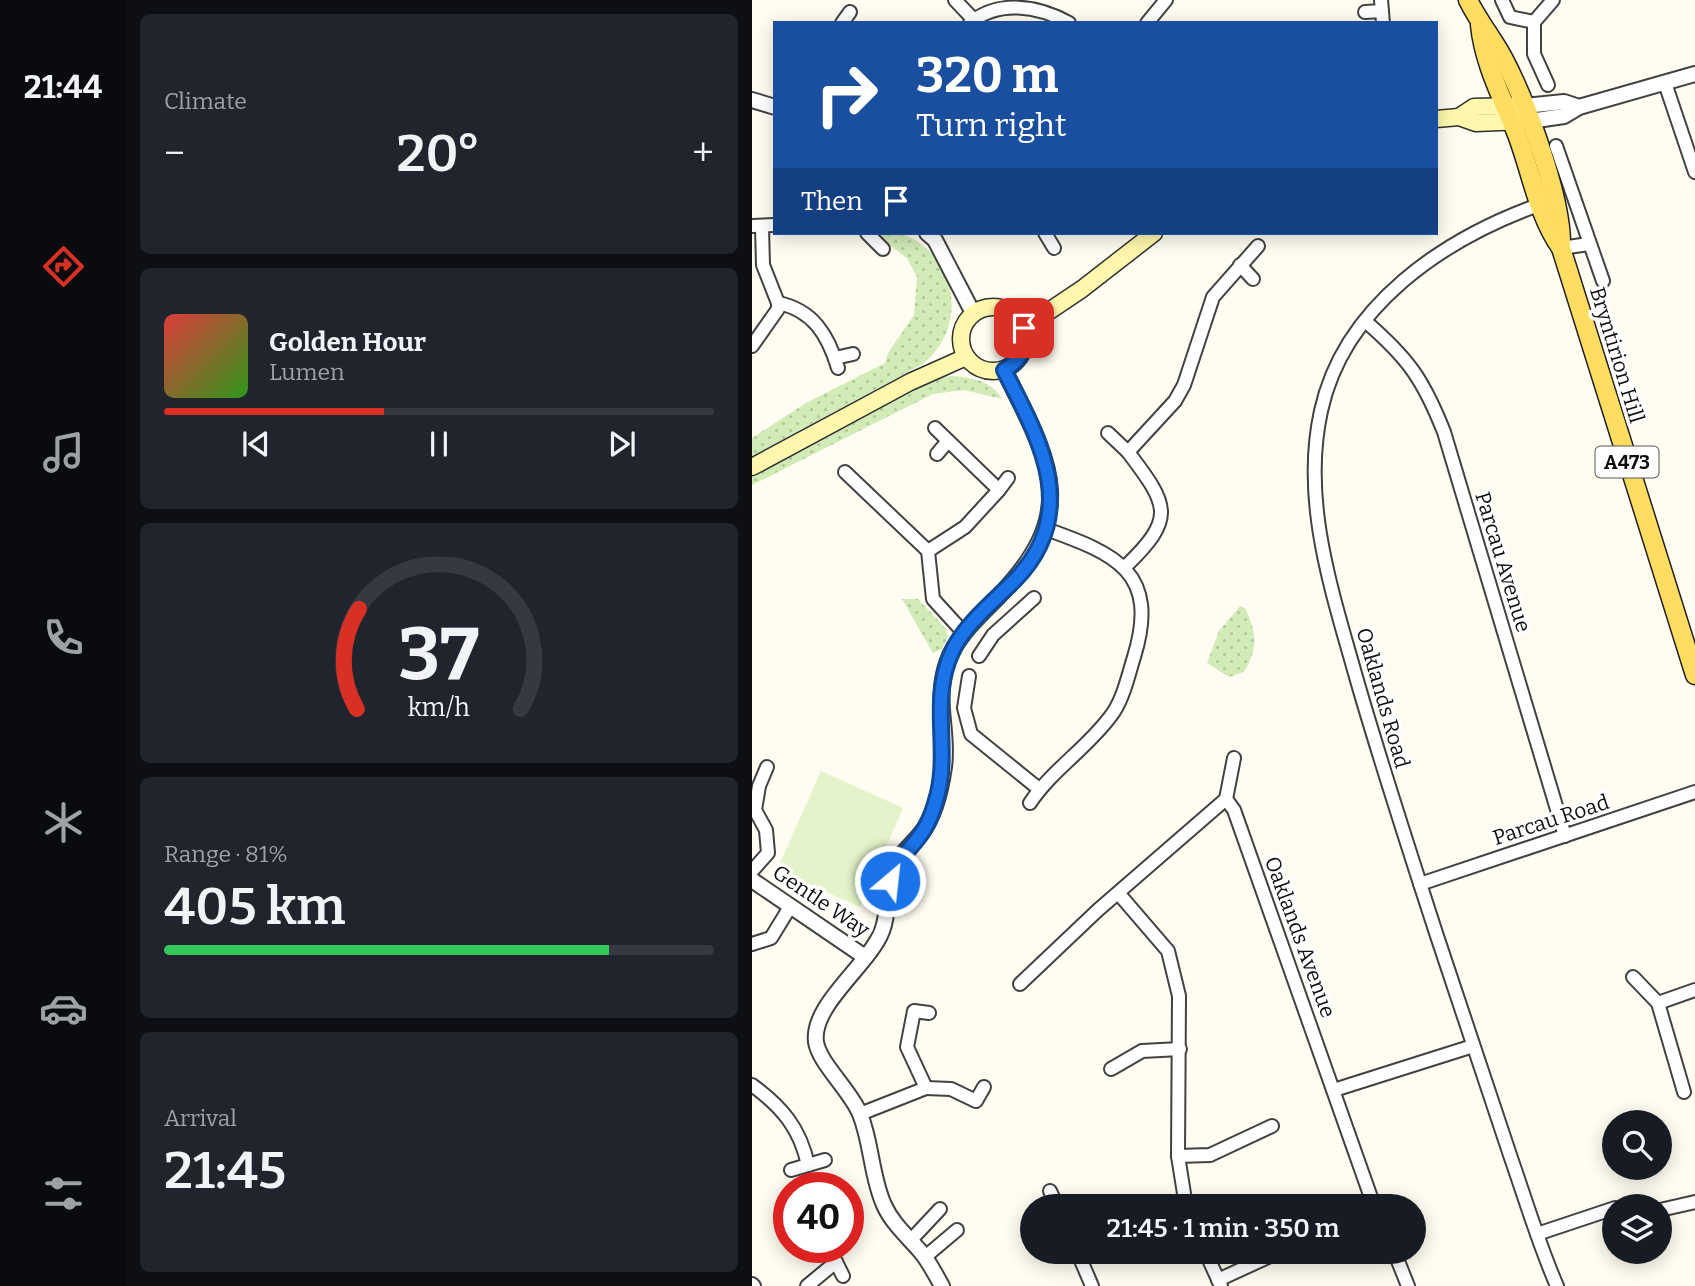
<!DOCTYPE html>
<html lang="en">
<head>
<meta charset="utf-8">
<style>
	:root { --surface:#171b24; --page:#20242c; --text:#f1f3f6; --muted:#9ea1a6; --line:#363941; --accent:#d93025 }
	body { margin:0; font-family:Bitter,serif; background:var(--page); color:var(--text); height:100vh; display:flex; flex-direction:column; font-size:26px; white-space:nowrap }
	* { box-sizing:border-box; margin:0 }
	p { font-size:23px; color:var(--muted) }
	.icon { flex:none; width:38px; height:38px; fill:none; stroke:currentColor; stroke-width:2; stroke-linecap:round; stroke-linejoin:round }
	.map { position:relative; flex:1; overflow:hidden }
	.panel { display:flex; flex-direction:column; gap:14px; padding:14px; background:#0d0f14; width:626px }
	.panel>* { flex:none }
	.guide { position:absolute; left:21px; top:21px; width:665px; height:214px; border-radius:0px; box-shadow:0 4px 18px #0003; background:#1a4fa0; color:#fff; overflow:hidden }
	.tools { position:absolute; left:850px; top:1110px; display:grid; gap:14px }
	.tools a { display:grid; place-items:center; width:70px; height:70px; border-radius:50%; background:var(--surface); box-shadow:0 4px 18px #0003; font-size:35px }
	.speed { position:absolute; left:21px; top:1172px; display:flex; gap:14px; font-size:35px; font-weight:700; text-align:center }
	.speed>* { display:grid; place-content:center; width:91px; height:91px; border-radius:50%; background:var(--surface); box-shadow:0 4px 18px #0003; line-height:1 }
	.speed .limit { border:10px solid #d22; background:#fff; color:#111 }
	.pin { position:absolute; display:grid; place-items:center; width:60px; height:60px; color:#fff; margin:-30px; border-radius:14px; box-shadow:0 4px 10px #0006 }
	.me { position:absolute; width:77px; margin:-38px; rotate:28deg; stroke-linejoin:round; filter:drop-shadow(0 0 5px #0008) }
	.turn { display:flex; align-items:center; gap:24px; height:147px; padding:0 28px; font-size:32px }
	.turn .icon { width:91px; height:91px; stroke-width:2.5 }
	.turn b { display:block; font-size:49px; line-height:60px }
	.then { display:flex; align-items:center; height:66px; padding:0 28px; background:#0003; gap:14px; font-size:26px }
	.big { font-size:52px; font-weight:600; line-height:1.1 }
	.panel .card { flex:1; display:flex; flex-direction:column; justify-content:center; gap:10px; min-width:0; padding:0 24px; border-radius:10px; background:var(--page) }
	.panel .dial { align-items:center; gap:0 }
	.dial svg { height:182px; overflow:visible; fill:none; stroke:var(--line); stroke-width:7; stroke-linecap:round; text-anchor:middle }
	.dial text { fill:var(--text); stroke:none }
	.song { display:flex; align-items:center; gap:21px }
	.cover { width:84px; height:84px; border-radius:10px; background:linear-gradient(135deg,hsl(0 70% 55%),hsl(110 70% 35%)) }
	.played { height:7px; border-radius:4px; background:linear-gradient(90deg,var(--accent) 40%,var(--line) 40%) }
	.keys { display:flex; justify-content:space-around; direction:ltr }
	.heat { display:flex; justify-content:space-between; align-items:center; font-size:38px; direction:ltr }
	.charge { height:10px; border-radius:5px; background:linear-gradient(90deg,#34c759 81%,var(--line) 0) }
	.trip { position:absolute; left:268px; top:1194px; width:406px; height:70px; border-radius:35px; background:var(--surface); box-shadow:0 4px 18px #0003; font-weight:600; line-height:70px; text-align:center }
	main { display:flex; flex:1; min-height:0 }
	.tabs { display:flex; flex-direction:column; width:126px; justify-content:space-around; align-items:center; background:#090b0e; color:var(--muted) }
	.tabs .icon { width:49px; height:49px }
	.tabs .selected { color:var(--accent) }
	.tabs b { font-size:32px; color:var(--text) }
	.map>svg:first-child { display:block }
	.green { fill:url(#green-dots) }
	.pitch { fill:#e4f3ca }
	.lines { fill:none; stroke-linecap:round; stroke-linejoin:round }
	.minor-casing { stroke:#424242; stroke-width:16 }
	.tertiary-casing { stroke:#424242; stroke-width:18 }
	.secondary-casing { stroke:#313131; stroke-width:19 }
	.primary-casing { stroke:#202020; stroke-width:21 }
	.minor { stroke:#fff; stroke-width:12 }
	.tertiary { stroke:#fff; stroke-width:14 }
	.secondary { stroke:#fff8ac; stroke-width:16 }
	.primary { stroke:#ffdd61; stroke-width:18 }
	.route-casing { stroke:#114b97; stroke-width:18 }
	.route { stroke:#1a73e8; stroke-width:12 }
	.labels { text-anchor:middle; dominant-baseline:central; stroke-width:7; stroke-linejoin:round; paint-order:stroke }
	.shield { fill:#fff; stroke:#575757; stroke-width:2 }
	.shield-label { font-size:19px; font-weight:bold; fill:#0f0f0f }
	.street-label { font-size:21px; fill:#0f0f0f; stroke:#fff }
</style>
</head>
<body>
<main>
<nav class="tabs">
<b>21:44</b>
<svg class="icon selected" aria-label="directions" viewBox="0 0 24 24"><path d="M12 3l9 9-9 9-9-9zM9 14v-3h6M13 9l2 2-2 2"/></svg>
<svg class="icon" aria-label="music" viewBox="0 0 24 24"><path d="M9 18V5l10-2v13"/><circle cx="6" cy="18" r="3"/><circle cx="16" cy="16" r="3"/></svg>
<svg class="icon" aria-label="phone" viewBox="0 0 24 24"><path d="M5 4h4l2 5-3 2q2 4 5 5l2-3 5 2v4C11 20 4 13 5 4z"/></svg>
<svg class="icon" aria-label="climate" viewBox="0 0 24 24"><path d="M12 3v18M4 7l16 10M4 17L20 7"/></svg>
<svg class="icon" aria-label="car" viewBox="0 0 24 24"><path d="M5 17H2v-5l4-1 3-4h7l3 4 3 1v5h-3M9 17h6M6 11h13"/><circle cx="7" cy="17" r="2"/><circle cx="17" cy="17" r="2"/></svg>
<svg class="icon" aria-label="filters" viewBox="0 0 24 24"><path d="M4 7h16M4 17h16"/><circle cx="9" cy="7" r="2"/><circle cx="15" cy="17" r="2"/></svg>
</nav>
<section class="panel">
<div class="card"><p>Climate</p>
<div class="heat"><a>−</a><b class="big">20°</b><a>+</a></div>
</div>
<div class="card">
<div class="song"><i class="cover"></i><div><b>Golden Hour</b><p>Lumen</p></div></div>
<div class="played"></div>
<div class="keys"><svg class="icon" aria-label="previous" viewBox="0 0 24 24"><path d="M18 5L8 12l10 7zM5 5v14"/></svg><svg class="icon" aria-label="pause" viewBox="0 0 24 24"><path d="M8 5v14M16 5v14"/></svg><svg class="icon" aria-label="next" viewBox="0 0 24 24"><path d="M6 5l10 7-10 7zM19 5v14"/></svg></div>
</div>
<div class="card dial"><svg viewBox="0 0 100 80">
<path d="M14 69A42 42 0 1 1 86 69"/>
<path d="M14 69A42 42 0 0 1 15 25" stroke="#d93025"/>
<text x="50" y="56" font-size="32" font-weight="700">37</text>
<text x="50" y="72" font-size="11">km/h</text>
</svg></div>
<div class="card"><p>Range · 81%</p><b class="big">405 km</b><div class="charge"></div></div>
<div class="card"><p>Arrival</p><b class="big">21:45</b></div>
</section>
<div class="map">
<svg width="943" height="1286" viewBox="0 0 943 1286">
	<defs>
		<pattern id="green-dots" width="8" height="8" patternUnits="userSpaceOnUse" patternTransform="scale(1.75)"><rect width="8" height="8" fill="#d2ecb8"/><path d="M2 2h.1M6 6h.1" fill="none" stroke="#b3c99d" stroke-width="1.8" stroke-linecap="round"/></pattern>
	</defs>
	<rect width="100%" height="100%" fill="#fffdf1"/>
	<g class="green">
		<path d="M 121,233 C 129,233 140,231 148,233 C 205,253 218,325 171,364 L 0,456 L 0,438 L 54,403 L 133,363 L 136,353 L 162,315 L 165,277 L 155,258 Z"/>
		<path d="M 198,376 C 217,377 240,380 250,399 L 212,390 L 181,394 L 0,485 L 0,477 L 182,379 Z"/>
		<polygon points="150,599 166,599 194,629 196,637 190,649 181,653"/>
		<path d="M 488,606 L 493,608 C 505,632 506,649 492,672 L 477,677 L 455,663 L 467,631 Z"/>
	</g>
	<polygon class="pitch" points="69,771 151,808 108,907 25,870"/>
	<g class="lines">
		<defs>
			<g id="minor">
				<polyline points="203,0 221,19"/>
				<polyline points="629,0 631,23"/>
				<polyline points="750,0 758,17 782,22"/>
				<polyline points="613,12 630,11"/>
				<polyline points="782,22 782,54 796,85"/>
				<polyline points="782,22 801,0"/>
				<polyline points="90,23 98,12"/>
				<path d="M 218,23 C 246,0 285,5 317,23"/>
				<polyline points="395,23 414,0"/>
				<polyline points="913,83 943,172"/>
				<polyline points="804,146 851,281"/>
				<path d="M 789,204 C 693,238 592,305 569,411 C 549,501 580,591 604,677 C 629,764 657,850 685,936 C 709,1010 734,1084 759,1158 C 774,1201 787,1245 805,1286"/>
				<polyline points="0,226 23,225"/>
				<path d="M 10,227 L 11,265 L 26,303 C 61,310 76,335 86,368"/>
				<polyline points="115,233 131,249"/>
				<polyline points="293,233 302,248"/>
				<polyline points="809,248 837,244"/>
				<polyline points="488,265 501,279"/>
				<path d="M 613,321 C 656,358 671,379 692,432 L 813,836"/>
				<polyline points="0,346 26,309 26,303"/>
				<polyline points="83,358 101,354"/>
				<polyline points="356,433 376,452"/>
				<polyline points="185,454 196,441"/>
				<polyline points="93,472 176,551 181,599 212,633"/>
				<polyline points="247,490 256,478"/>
				<polyline points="176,551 213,527 247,490 183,428"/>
				<path d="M 373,567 C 424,518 417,506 376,452 L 423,401 L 432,385 L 461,297 L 506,246"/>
				<polyline points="227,656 241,635 282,598"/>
				<polyline points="217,676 212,708 219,734 287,789"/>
				<polyline points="474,799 482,758"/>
				<path d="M 278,803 C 300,770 334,749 358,717 C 371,701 376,676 382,657 C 408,572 364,554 294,529"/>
				<polyline points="0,871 16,853 14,830 3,810 7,786 15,767"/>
				<polyline points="668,884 943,792"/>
				<polyline points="367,894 416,951 427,996 426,1156 434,1206"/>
				<polyline points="0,944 19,938 38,907"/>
				<polyline points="881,977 906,1003 943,990"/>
				<polyline points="268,984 346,910 474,799 482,810 622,1206"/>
				<polyline points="906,1003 932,1092"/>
				<polyline points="359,1069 390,1051 428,1049"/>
				<path d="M 0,1085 C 30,1107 48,1128 56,1165 L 39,1170"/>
				<polyline points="174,1088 199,1089 224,1101 232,1087"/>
				<polyline points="582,1090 721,1046"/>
				<polyline points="108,1114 174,1088 155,1047 162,1011 177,1013"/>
				<polyline points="426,1156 458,1155 520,1126"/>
				<polyline points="56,1165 73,1160"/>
				<polyline points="298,1191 305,1206"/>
				<polyline points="908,1210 943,1202"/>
				<polyline points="785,1234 863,1208"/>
				<polyline points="158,1241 188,1209"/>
				<polyline points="325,1251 340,1286"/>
				<polyline points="453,1251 469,1286"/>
				<polyline points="642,1251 656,1286"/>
				<polyline points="173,1257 205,1230"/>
				<polyline points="84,1262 91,1276"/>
				<polyline points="466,1280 529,1251"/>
				<polyline points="0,1284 2,1286"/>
				<polyline points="55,1286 84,1262 76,1249"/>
			</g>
			<g id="tertiary">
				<polyline points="0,100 23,107"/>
				<polyline points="772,106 812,102 827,107"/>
				<polyline points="778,121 812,116 827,107 943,74"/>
				<polyline points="175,233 183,240 221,313"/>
				<polyline points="0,880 113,957"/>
				<path d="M 190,1286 C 183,1274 177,1261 168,1251 C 155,1236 140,1223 132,1205 C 119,1176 120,1144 108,1114 C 99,1091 67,1063 64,1042 C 59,1005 117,965 130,931 C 138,911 133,889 141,869 C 147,854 161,844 170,832 C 183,815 189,788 192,767 C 197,730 182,703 195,663 C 204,636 228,616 246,597 C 329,511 299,464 252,370"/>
			</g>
			<g id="secondary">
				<polyline points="707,117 722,107 765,106"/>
				<polyline points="684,119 707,117 724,123 772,121"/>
				<circle cx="241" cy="339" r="32"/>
				<polyline points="272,328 330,289 402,233"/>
				<polyline points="0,467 158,382 214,357"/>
			</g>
			<g id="primary">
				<path d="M 716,0 C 724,16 732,27 741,41 C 769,82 811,199 809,248"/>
				<path d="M 728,25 C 732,64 750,97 764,132 C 779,170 785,214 809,248 L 943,675"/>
			</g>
		</defs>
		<use href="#minor" class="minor-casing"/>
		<use href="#tertiary" class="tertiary-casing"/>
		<use href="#secondary" class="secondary-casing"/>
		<use href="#primary" class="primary-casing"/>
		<use href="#minor" class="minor"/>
		<use href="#tertiary" class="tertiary"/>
		<use href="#secondary" class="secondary"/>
		<use href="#primary" class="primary"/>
	</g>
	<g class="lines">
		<defs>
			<path id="route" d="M 138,881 C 143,858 162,848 173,828 C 179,818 183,805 186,793 C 197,746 178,698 200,652 C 212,625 242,601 263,580 C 329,512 288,440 252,370 C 270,360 275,348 272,328"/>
		</defs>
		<use href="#route" class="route-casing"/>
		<use href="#route" class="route"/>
	</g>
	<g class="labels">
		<rect class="shield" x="843.5" y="446.5" width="63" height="31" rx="5"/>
		<g class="shield-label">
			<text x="875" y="462">A473</text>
		</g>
		<g class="street-label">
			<text transform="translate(865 355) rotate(73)">Bryntirion Hill</text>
			<text transform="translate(751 562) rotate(73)">Parcau Avenue</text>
			<text transform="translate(631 698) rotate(74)">Oaklands Road</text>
			<text transform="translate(799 820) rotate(-18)">Parcau Road</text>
			<text transform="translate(69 901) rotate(34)">Gentle Way</text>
			<text transform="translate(548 937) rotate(70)">Oaklands Avenue</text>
		</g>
	</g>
</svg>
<div class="tools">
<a><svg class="icon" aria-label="search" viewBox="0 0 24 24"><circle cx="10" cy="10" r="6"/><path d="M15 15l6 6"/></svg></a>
<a><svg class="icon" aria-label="layers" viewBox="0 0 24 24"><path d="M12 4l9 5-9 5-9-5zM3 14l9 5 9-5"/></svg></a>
</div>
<div class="speed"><div class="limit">40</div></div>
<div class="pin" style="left:272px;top:328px;background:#d93025"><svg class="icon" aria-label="arrive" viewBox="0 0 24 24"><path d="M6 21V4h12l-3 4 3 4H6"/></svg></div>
<svg class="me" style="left:138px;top:881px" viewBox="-20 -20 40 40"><circle r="17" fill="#1a73e8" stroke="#fff" stroke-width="3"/><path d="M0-11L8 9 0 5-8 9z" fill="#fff"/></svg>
<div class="trip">21:45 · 1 min · 350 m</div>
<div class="guide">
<div class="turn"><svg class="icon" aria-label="right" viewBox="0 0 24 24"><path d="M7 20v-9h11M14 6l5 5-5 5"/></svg><div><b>320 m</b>Turn right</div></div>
<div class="then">Then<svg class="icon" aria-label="arrive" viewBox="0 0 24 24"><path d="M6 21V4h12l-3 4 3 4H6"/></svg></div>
</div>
</div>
</main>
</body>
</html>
